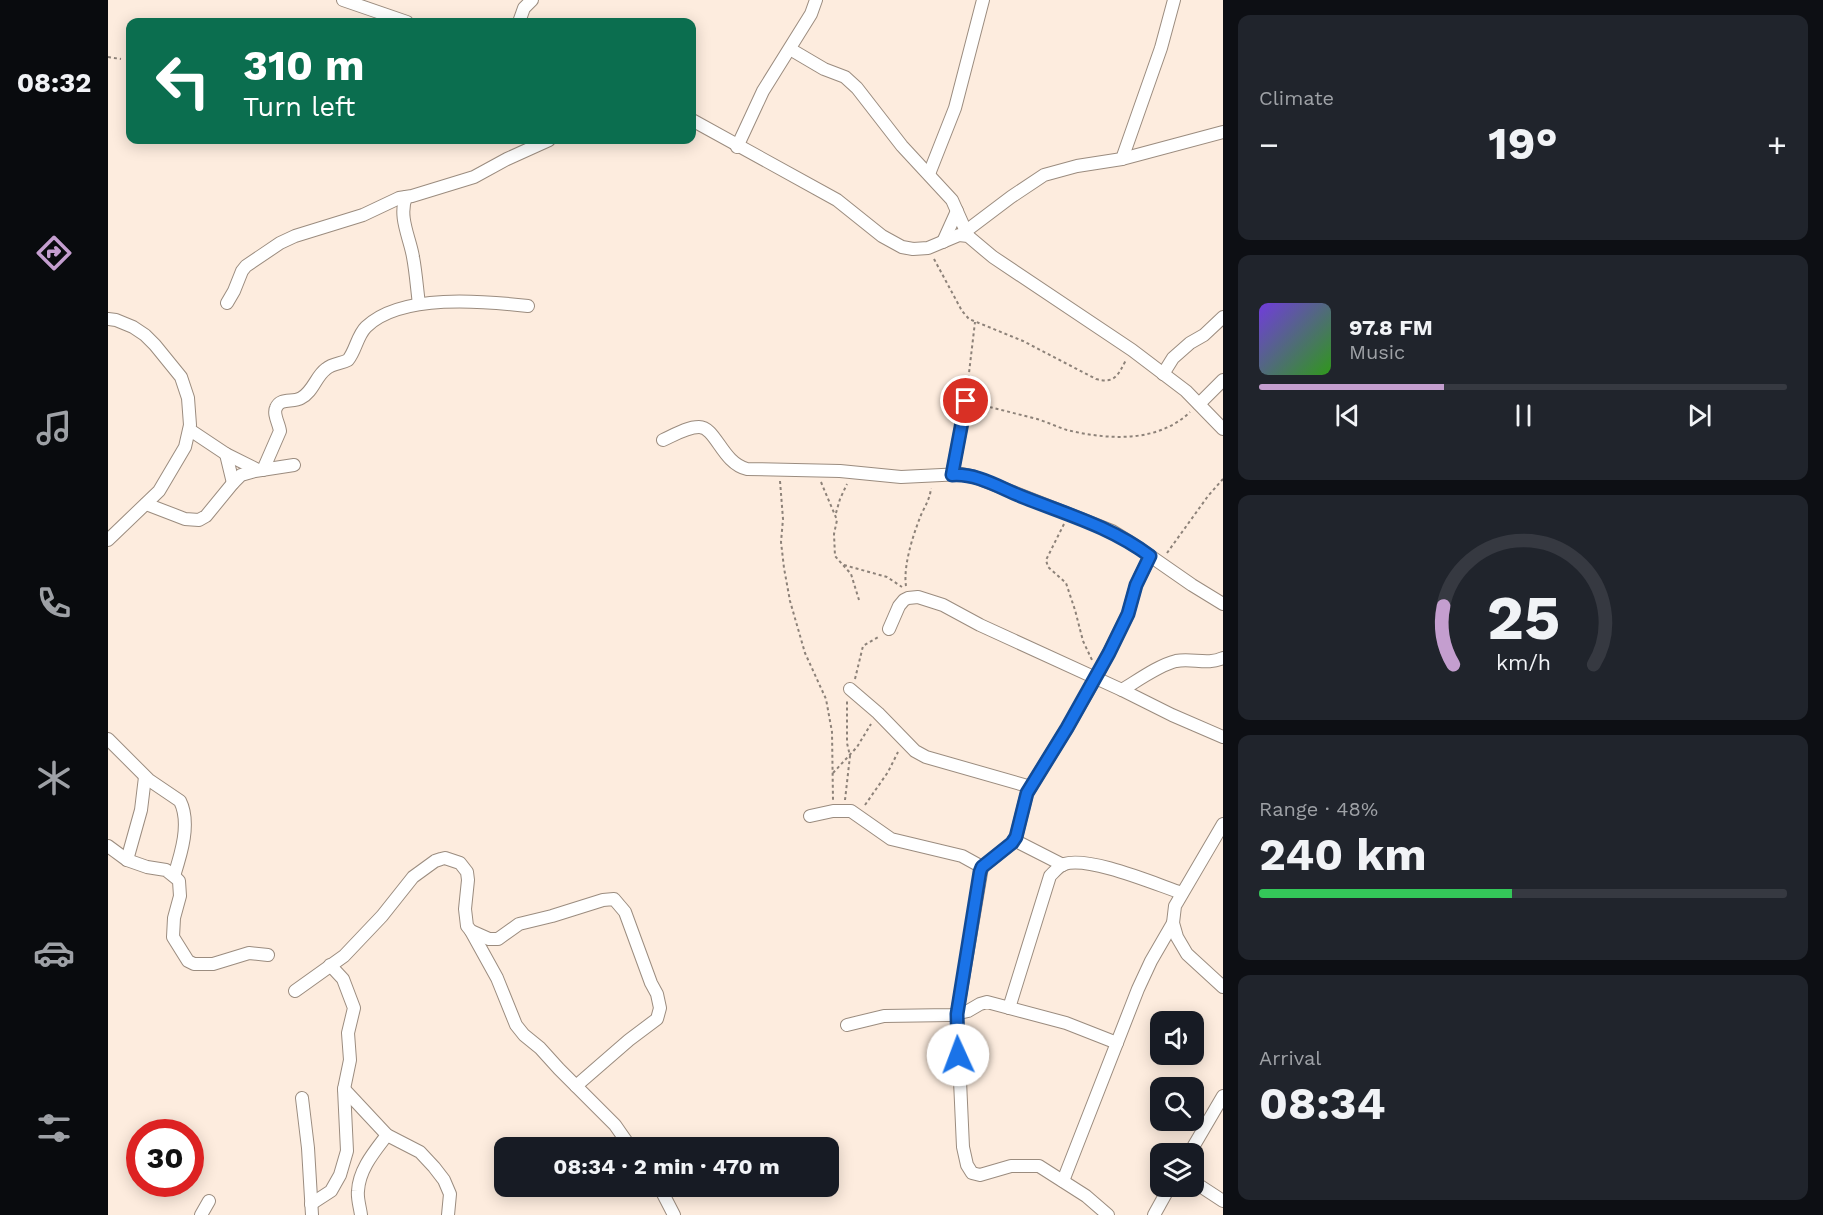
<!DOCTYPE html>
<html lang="en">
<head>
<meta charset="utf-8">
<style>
	:root { --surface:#171b24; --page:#20242c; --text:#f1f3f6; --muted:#9ea1a6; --line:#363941; --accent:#c49ecf }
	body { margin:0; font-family:"Work Sans",sans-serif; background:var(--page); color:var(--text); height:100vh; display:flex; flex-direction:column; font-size:22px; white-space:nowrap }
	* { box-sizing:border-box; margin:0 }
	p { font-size:20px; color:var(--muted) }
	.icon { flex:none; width:33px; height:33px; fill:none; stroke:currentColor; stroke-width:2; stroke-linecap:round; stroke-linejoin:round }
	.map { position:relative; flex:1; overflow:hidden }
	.panel { display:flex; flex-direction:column; gap:15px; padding:15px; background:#0d0f14; width:600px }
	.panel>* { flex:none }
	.guide { position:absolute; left:18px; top:18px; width:570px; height:126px; border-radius:12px; box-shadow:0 3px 15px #0003; background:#0b6e4f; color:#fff; overflow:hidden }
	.fabs { position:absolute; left:1042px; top:1011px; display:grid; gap:12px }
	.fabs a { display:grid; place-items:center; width:54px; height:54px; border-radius:12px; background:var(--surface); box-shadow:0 3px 15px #0003; font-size:30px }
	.speed { position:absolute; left:18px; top:1119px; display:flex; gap:12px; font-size:30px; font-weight:700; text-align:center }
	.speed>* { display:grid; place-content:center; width:78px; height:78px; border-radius:50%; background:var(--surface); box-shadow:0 3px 15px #0003; line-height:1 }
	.speed .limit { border:9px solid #d22; background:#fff; color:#111 }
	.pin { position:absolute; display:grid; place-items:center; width:51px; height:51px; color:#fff; margin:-26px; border:3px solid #fff; border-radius:50%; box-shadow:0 2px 6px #0007 }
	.me { position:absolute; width:66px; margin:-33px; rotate:358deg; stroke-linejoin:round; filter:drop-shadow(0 0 4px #0008) }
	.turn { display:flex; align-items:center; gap:21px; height:126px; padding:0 18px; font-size:27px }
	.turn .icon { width:78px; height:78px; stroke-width:2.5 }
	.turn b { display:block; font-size:42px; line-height:51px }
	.big { font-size:45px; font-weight:700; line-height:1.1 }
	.panel .card { flex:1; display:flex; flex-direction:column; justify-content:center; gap:9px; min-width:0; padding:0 21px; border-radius:12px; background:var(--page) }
	.panel .dial { align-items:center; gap:0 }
	.dial svg { height:156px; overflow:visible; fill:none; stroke:var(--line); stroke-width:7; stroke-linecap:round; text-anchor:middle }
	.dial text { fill:var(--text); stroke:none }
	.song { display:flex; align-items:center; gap:18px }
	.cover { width:72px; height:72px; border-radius:9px; background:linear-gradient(135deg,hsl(260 70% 55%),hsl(110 70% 35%)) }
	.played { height:6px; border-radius:3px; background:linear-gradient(90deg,var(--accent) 35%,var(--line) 35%) }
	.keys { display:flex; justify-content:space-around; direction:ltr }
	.heat { display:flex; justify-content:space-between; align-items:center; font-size:33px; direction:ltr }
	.charge { height:9px; border-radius:4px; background:linear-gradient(90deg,#34c759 48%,var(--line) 0) }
	.trip { position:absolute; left:386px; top:1137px; width:345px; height:60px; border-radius:12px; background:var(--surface); box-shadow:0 3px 15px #0003; font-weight:700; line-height:60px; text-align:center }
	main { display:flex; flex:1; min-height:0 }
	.tabs { display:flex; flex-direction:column; width:108px; justify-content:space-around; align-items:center; background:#090b0e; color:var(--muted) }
	.tabs .icon { width:42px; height:42px }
	.tabs .selected { color:var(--accent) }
	.tabs b { font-size:27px; color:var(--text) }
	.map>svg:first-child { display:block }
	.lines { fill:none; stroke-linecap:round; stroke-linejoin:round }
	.minor-casing { stroke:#9b8c7f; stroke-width:14 }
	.path { stroke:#8d8279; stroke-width:2; stroke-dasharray:3 3; stroke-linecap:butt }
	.minor { stroke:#fff; stroke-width:12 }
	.route-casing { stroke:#114b97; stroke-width:15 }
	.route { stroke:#1a73e8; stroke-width:10 }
</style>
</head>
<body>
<main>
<nav class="tabs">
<b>08:32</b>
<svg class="icon selected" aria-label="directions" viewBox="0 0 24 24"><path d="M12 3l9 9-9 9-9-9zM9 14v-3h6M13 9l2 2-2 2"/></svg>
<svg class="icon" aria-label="music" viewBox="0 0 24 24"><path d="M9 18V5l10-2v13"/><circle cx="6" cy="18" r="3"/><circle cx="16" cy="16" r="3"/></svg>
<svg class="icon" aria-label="phone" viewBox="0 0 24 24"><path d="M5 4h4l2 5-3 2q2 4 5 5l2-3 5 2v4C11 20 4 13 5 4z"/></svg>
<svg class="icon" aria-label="climate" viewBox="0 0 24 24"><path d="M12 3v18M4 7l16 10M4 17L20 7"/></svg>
<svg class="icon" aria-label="car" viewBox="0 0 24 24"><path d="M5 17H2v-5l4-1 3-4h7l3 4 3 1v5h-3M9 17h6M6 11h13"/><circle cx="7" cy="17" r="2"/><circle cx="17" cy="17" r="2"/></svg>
<svg class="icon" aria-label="filters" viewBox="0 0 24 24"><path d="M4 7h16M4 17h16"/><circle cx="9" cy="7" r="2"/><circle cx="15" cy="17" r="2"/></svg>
</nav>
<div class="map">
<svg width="1115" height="1215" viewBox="0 0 1115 1215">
	<rect width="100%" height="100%" fill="#fdecde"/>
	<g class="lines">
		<defs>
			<g id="minor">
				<polyline points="235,0 299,22"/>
				<polyline points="411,22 416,8 424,0"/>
				<polyline points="682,49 716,69 737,77 749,88 794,146 844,200 860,236"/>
				<polyline points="584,120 729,200 774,236 794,247 805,249 820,248 851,235 860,236 885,257 1024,350 1078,391 1115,429"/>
				<polyline points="629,147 655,91 703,14 708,0"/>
				<polyline points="1014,159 1053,48 1066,0"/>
				<polyline points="821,174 847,108 875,0"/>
				<path d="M 298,197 C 290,217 302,238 305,257 C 308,273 309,289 311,304"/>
				<polyline points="858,231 903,197 936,175 969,166 1014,159 1115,132"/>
				<polyline points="835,242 849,211"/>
				<polyline points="119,303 126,291 134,271 138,266 172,243 187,236 255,215 291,198 304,196 366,177 399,159 441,140"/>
				<polyline points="0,319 8,320 25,327 37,335 47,345 73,377 80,398 82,425 77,447 51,491 0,540"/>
				<polyline points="1055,374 1065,358 1082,343 1096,335 1115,317"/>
				<polyline points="1091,404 1115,380"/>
				<polyline points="82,430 118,454 150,470"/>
				<path d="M 555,440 C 566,435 579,427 591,427 C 608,427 614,463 639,469 L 732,471 L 793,477 L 854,474 L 864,476 L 1004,531 L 1025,544 L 1084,585 L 1115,604"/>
				<polyline points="118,454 125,483"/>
				<path d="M 155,470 L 172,431 C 171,424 165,414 168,408 C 172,397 185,403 193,398 C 205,392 208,376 218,369 C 225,363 233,364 240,360 C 248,350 249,336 258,327 C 293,293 376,301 420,306"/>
				<polyline points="844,475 858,401"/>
				<polyline points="38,504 77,519 91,520 98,516 125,483 133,475 147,471 186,465"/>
				<polyline points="781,629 791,606 796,600 800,598 810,597 835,605 872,625 1014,690 1064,715 1115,737"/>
				<polyline points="742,689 770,713 807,751 818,757 923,787"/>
				<path d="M 1014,690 C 1029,681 1051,665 1068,661 C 1084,658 1100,665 1115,658"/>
				<path d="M 0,739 L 41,780 L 72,801 C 83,823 73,854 66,876"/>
				<polyline points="702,816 725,811 743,811 783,839 854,856 874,867"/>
				<polyline points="1115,824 1067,906 1065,923 1069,937 1079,954 1115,987"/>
				<polyline points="906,840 955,865"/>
				<polyline points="0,846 19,860 39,867 58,870 68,878 71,881 72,896 66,918 65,937 80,961 86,964 105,964 141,953 160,955"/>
				<polyline points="19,860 33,810 37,777"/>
				<polyline points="363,931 389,978 408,1025 416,1035 432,1048 451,1069 507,1125 523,1148"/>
				<polyline points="187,991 236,956 274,916 305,877 327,861 333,859 337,858 352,863 359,872 360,880 357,909 359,926 363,931 381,939 390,939 411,924 444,916 495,900 506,899 517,912 543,983 549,994 552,1008 549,1019 521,1040 468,1086"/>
				<path d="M 901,1008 L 942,876 C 946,872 951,866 956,864 C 982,856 1047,884 1074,893"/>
				<polyline points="739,1025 776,1016 843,1015 860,1011 872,1004 879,1002 958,1023 1009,1043"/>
				<polyline points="236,1089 279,1135 312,1152 326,1167 336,1180 342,1194 340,1215"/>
				<polyline points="194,1098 200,1148 204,1215"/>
				<polyline points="1081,1154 1115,1096"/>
				<polyline points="955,1181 1030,989 1043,961 1065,923"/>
				<polyline points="1086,1182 1115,1201"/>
				<polyline points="551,1186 566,1215"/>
				<polyline points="203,1204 223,1191 232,1175 239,1151 236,1089 242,1060 240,1033 246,1008 235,979 222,965"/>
				<polyline points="93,1215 101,1201"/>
				<path d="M 253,1215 C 252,1207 249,1198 250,1191 C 251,1169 267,1151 279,1135"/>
				<polyline points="1000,1215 978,1196 931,1166 903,1166 872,1175 864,1173 859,1165 855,1147 849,1014 874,867 904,843 908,837 919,793 959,728 990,674 1020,614 1028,585 1042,556"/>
				<polyline points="1046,1215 1062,1186"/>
			</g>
		</defs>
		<use href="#minor" class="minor-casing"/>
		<g class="path">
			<polyline points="0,57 13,59"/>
			<path d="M 826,259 L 854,311 L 861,319 L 915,341 L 988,379 C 1007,384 1010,375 1018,360"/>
			<polyline points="859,390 867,322"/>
			<path d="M 870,404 C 890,409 909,414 929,419 C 939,422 949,427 959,430 C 1000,440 1050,443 1082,412"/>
			<polyline points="672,481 675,519 673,542 676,568 682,601 697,653 718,699 724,732 725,800"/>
			<polyline points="713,482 729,520 726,534 727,556 743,574 751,600"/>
			<polyline points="728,513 732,499 739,484"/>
			<polyline points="956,524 938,560 940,567 958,583 967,610 975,641 984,660"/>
			<polyline points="1059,553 1100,496 1115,479"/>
			<polyline points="736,565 779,577 794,587"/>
			<path d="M 798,586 C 795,566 805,535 813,515 C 817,506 822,499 823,488"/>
			<polyline points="747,679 755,646 772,636"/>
			<polyline points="725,773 749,747 763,724"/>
			<polyline points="737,800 742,756 739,743 739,701"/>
			<polyline points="757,805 780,772 790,752"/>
		</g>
		<use href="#minor" class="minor"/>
	</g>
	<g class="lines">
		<defs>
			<path id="route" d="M 850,1055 L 849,1014 L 872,872 L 874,867 L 904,843 L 908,837 L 919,793 L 959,728 L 1001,653 L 1020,614 L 1028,585 L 1042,556 C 1001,526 960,515 915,497 C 892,488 869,473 844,475 L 858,401"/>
		</defs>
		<use href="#route" class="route-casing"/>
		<use href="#route" class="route"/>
	</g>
</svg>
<div class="fabs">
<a><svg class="icon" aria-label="sound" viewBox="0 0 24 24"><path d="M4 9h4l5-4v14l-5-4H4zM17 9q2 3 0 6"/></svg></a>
<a><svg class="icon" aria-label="search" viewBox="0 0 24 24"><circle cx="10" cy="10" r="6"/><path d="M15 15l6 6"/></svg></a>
<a><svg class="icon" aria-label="layers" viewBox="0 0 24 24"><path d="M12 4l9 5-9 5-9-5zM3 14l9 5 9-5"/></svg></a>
</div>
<div class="speed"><div class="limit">30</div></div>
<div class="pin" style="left:858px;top:401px;background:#d93025"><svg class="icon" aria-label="arrive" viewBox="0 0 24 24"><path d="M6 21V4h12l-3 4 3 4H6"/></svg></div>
<svg class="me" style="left:850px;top:1055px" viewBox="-20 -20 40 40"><circle r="19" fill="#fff"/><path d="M0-13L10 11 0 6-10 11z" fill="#1a73e8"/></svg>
<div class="trip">08:34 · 2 min · 470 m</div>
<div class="guide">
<div class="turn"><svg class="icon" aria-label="left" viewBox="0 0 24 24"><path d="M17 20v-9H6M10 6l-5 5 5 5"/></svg><div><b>310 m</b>Turn left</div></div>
</div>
</div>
<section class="panel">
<div class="card"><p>Climate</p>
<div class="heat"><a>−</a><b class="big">19°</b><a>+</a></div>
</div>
<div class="card">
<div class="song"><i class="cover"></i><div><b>97.8 FM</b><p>Music</p></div></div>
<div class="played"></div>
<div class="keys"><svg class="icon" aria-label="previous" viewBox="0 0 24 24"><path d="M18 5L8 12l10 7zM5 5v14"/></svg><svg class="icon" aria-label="pause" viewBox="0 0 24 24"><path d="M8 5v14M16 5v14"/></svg><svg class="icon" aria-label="next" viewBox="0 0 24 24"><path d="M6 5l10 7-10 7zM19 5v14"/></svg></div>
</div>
<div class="card dial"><svg viewBox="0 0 100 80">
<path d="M14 69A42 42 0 1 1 86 69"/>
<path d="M14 69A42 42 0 0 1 9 39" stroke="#c49ecf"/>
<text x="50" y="56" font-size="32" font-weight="700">25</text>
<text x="50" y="72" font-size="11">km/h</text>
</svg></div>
<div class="card"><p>Range · 48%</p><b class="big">240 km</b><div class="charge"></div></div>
<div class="card"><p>Arrival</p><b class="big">08:34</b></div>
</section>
</main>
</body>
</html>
